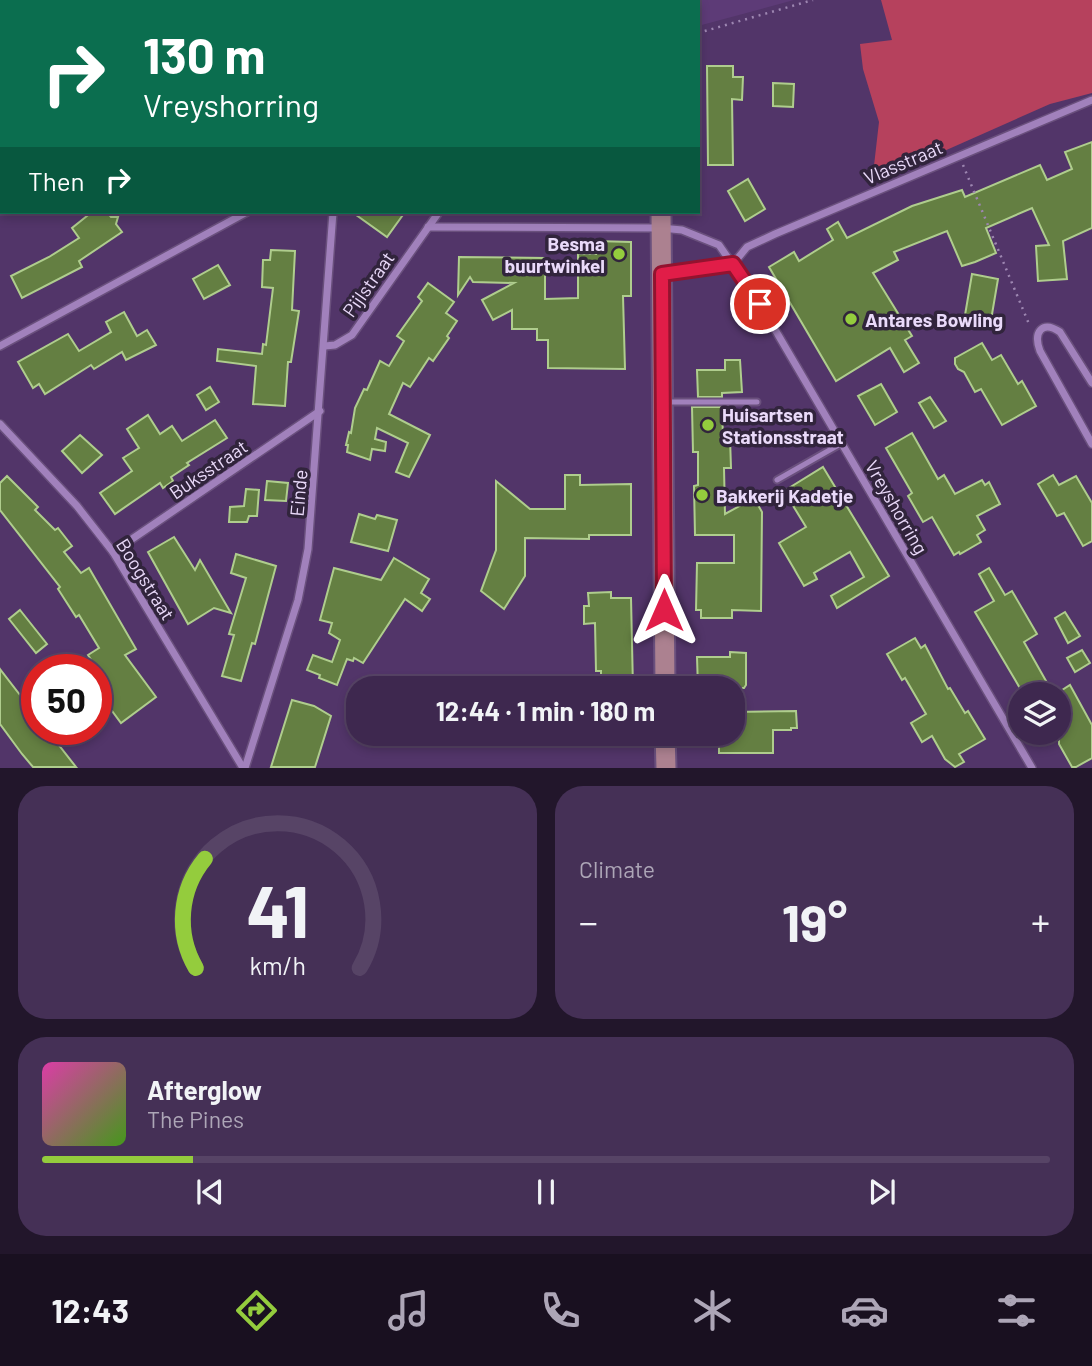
<!DOCTYPE html>
<html lang="en">
<head>
<meta charset="utf-8">
<style>
	:root { --surface:#3e284f; --page:#453056; --text:#f1f3f6; --muted:#ada6b7; --line:#574466; --accent:#94cc3d }
	body { margin:0; font-family:Barlow,sans-serif; background:var(--page); color:var(--text); height:100vh; display:flex; flex-direction:column; font-size:26px; white-space:nowrap }
	* { box-sizing:border-box; margin:0 }
	p { font-size:23px; color:var(--muted) }
	.icon { flex:none; width:38px; height:38px; fill:none; stroke:currentColor; stroke-width:2; stroke-linecap:round; stroke-linejoin:round }
	.map { position:relative; height:768px; overflow:hidden }
	.panel { display:flex; flex-direction:column; gap:18px; padding:18px; background:#22162b; flex:1 }
	.panel>* { flex:none }
	.banner { position:absolute; left:0px; top:0px; width:700px; height:214px; box-shadow:0 4px 10px #0003,0 0 0 2px var(--line); background:#0b6e4f; color:#fff; overflow:hidden }
	.fabs { position:absolute; left:1008px; top:682px; display:grid; gap:14px }
	.fabs a { display:grid; place-items:center; width:63px; height:63px; border-radius:50%; background:var(--surface); box-shadow:0 4px 10px #0003,0 0 0 2px var(--line); font-size:35px }
	.speed { position:absolute; left:21px; top:654px; display:flex; gap:14px; font-size:35px; font-weight:700; text-align:center }
	.speed>* { display:grid; place-content:center; width:91px; height:91px; border-radius:50%; background:var(--surface); box-shadow:0 4px 10px #0003,0 0 0 2px var(--line); line-height:1 }
	.speed .limit { border:10px solid #d22; background:#fff; color:#111 }
	.pin { position:absolute; display:grid; place-items:center; width:60px; height:60px; color:#fff; margin:-30px; border:4px solid #fff; border-radius:50%; box-shadow:0 2px 7px #0007 }
	.me { position:absolute; width:77px; margin:-38px; rotate:0deg; stroke-linejoin:round; filter:drop-shadow(0 0 5px #0008) }
	.turn { display:flex; align-items:center; gap:24px; height:147px; padding:0 28px; font-size:32px }
	.turn .icon { width:91px; height:91px; stroke-width:2.5 }
	.turn b { display:block; font-size:49px; line-height:60px }
	.then { display:flex; align-items:center; height:66px; padding:0 28px; background:#0003; gap:14px; font-size:26px }
	.big { font-size:52px; font-weight:700; line-height:1.1 }
	.panel .widget { flex:1; display:flex; flex-direction:column; justify-content:center; gap:10px; min-width:0; padding:0 24px; border-radius:28px; background:var(--page) }
	.panel .dial { align-items:center; gap:0 }
	.dial svg { height:182px; overflow:visible; fill:none; stroke:var(--line); stroke-width:7; stroke-linecap:round; text-anchor:middle }
	.dial text { fill:var(--text); stroke:none }
	.song { display:flex; align-items:center; gap:21px }
	.cover { width:84px; height:84px; border-radius:10px; background:linear-gradient(135deg,hsl(320 70% 55%),hsl(100 70% 35%)) }
	.played { height:7px; border-radius:4px; background:linear-gradient(90deg,var(--accent) 15%,var(--line) 15%) }
	.keys { display:flex; justify-content:space-around; direction:ltr }
	.heat { display:flex; justify-content:space-between; align-items:center; font-size:38px; direction:ltr }
	.panel .tiles { flex:1; display:grid; gap:18px; grid-template-columns:1fr 1fr }
	.widget:last-child { grid-column:span 2 }
	.trip { position:absolute; left:346px; top:676px; width:399px; height:70px; border-radius:28px; background:var(--surface); box-shadow:0 4px 10px #0003,0 0 0 2px var(--line); font-weight:700; line-height:70px; text-align:center }
	.menu { display:flex; height:112px; justify-content:space-around; align-items:center; background:#191020; color:var(--muted) }
	.menu .icon { width:49px; height:49px }
	.menu .on { color:var(--accent) }
	.menu b { font-size:32px; color:var(--text) }
	.map>svg:first-child { display:block }
	.built { fill:#5d3b77 }
	.green { fill:#b6415d }
	.building { fill:#647f42; stroke:#afcd8d; stroke-width:2 }
	.lines { fill:none; stroke-linecap:round; stroke-linejoin:round }
	.service-casing { stroke:#6a507d; stroke-width:9 }
	.minor-casing { stroke:#6a507d; stroke-width:10 }
	.secondary-casing { stroke:#6a507d; stroke-width:23 }
	.path { stroke:#9d86b1; stroke-width:2.5; stroke-dasharray:2 5; stroke-linecap:butt }
	.service { stroke:#a181bc; stroke-width:5 }
	.minor { stroke:#a181bc; stroke-width:7 }
	.secondary { stroke:#ac8190; stroke-width:19 }
	.route-casing { stroke:#92132f; stroke-width:18 }
	.route { stroke:#e11d48; stroke-width:12 }
	.poi-dot { fill:#94cc3d; stroke:#31243c; stroke-width:2.5 }
	.labels { text-anchor:middle; dominant-baseline:central; stroke-width:7; stroke-linejoin:round; paint-order:stroke }
	.street-label { font-size:19px; fill:#eadafa; stroke:#31243c }
	.poi-label { font-size:19px; font-weight:bold; fill:#eadafa; stroke:#31243c; text-anchor:start }
</style>
</head>
<body>
<div class="map">
<svg width="1092" height="768" viewBox="0 0 1092 768">
	<rect width="100%" height="100%" fill="#523569"/>
	<polygon class="built" points="672,0 794,0 698,26 698,2"/>
	<polygon class="green" points="881,0 1092,0 1092,93 1050,104 872,183 879,122 863,69 860,44 892,40"/>
	<g class="building">
		<polygon points="707,66 733,66 733,77 743,77 742,100 732,99 733,165 708,165"/>
		<polygon points="773,83 794,84 793,107 773,106"/>
		<polygon points="1092,142 1092,228 1063,241 1067,279 1038,281 1036,246 1049,245 1032,208 986,228 996,253 975,262 962,266 947,231 894,252 898,260 873,273 912,336 905,340 919,363 904,372 890,348 836,381 769,267 794,252 799,261 833,240 827,229 838,222 847,238 912,206 962,190 965,197 1040,165 1047,180 1072,169 1065,152"/>
		<polygon points="748,179 765,209 745,221 728,191"/>
		<polygon points="92,212 107,212 111,217 118,217 116,224 122,232 79,261 82,267 22,298 11,276 49,257 79,238 72,228"/>
		<polygon points="352,212 405,212 387,237"/>
		<polygon points="596,241 631,242 631,296 623,296 625,369 548,368 548,340 537,340 537,329 512,329 512,310 493,320 482,300 514,283 473,282 470,277 458,295 459,257 545,258 545,299 578,298 578,254 596,254"/>
		<polygon points="271,250 295,251 292,310 299,311 291,362 288,362 285,406 253,404 256,366 217,361 218,349 262,354 263,344 266,345 273,288 262,287 263,260 270,260"/>
		<polygon points="218,265 230,285 204,299 193,279"/>
		<polygon points="972,274 998,279 990,326 964,321"/>
		<polygon points="428,283 454,302 446,313 457,321 447,336 449,338 433,361 429,358 410,387 403,383 389,414 430,435 409,477 396,472 408,443 377,428 375,439 386,442 385,451 372,449 370,460 347,452 348,445 346,445 349,432 351,433 355,408 364,389 367,390 380,361 389,366 404,341 397,336 422,301 418,297"/>
		<polygon points="124,312 137,336 147,330 156,345 126,360 122,352 94,369 91,365 45,394 39,384 33,388 18,362 68,334 79,351 111,332 106,322"/>
		<polygon points="982,343 992,360 1001,355 1018,384 1022,381 1036,406 1002,425 981,389 975,392 964,372 958,369 955,364 955,358"/>
		<polygon points="725,360 740,360 742,392 722,393 722,397 698,397 697,370 725,370"/>
		<polygon points="881,384 897,412 875,425 858,396"/>
		<polygon points="210,387 219,402 206,410 197,395"/>
		<polygon points="930,397 946,421 934,428 919,403"/>
		<polygon points="692,407 722,407 723,438 730,438 731,468 724,468 725,514 754,498 762,512 761,611 732,610 732,618 701,618 701,610 696,610 697,563 734,563 734,535 695,535 694,486 698,485 698,452 693,452"/>
		<polygon points="148,415 160,434 172,426 182,441 215,420 227,438 187,463 189,465 171,477 173,481 163,488 160,483 115,514 100,493 132,471 123,458 139,448 127,429"/>
		<polygon points="912,433 938,479 944,475 955,494 982,480 985,485 989,482 1000,504 977,516 985,530 977,535 981,542 960,554 959,552 954,555 932,517 923,522 908,496 912,493 886,448"/>
		<polygon points="80,435 102,455 82,473 62,451"/>
		<polygon points="823,467 889,576 837,608 831,596 864,577 850,552 814,573 817,579 804,586 779,543 806,527 784,491"/>
		<polygon points="565,475 580,475 580,485 631,484 631,535 589,535 589,539 525,538 525,576 504,609 481,591 496,550 496,481 530,509 565,509"/>
		<polygon points="1053,475 1059,485 1076,476 1092,503 1092,541 1083,546 1064,513 1057,516 1038,484"/>
		<polygon points="7,476 38,507 35,510 55,530 58,528 72,546 64,552 81,573 89,568 136,649 125,655 156,697 121,723 101,696 110,690 88,655 99,648 79,615 76,617 58,589 60,587 0,510 0,483"/>
		<polygon points="267,481 288,483 286,501 265,500"/>
		<polygon points="246,489 259,490 257,516 249,516 247,522 229,522 230,507 244,506"/>
		<polygon points="359,514 375,519 377,515 397,520 388,551 351,542"/>
		<polygon points="174,537 195,570 200,560 231,613 214,608 188,624 148,552"/>
		<polygon points="236,554 276,566 255,644 252,643 241,681 222,676 234,635 229,634 246,578 231,573"/>
		<polygon points="394,558 429,579 421,593 430,599 422,611 405,599 363,663 354,658 353,661 347,659 337,685 319,678 320,675 307,670 313,655 332,662 340,640 329,633 332,623 320,620 334,568 381,580"/>
		<polygon points="989,568 1005,595 1012,591 1037,634 1024,642 1054,695 1024,695 975,612 994,601 979,574"/>
		<polygon points="611,592 611,598 631,598 633,688 610,688 610,685 601,685 601,671 596,671 595,623 584,624 584,606 589,606 588,593"/>
		<polygon points="20,610 47,644 36,653 9,619"/>
		<polygon points="1065,612 1080,636 1068,643 1055,618"/>
		<polygon points="915,638 921,648 925,645 948,689 950,688 965,713 968,711 985,739 959,754 964,762 955,767 945,759 932,736 922,742 911,723 926,714 905,678 902,680 887,654"/>
		<polygon points="1082,650 1090,663 1075,672 1067,658"/>
		<polygon points="730,652 746,653 746,685 744,688 698,688 697,657 730,657"/>
		<polygon points="0,669 37,717 37,730 47,730 76,767 33,767 22,754 0,724"/>
		<polygon points="1070,685 1092,725 1092,758 1076,767 1072,767 1059,744 1059,692"/>
		<polygon points="292,700 314,706 331,716 315,767 271,767"/>
		<polygon points="796,711 797,728 791,728 791,730 773,730 773,753 719,753 719,733 733,733 733,712"/>
	</g>
	<g class="lines">
		<defs>
			<g id="service">
				<polyline points="666,402 757,402"/>
				<polyline points="777,480 842,443"/>
			</g>
			<g id="minor">
				<polyline points="348,2 348,0"/>
				<polyline points="590,2 591,0"/>
				<polyline points="428,227 661,228 682,230 719,245 760,304 1032,768"/>
				<polyline points="733,264 747,247 775,234 1092,100"/>
				<polyline points="664,274 733,264"/>
				<polyline points="0,346 247,212"/>
				<polyline points="325,346 335,345 352,335 439,212"/>
				<path d="M 1092,383 L 1060,332 C 1042,320 1033,332 1040,351 L 1092,444"/>
				<polyline points="0,424 77,506 113,552 243,768"/>
				<polyline points="113,552 320,411"/>
				<polyline points="245,768 298,600 308,549 333,212"/>
			</g>
			<g id="secondary">
				<polyline points="661,0 661,2"/>
				<polyline points="661,212 665,688"/>
				<polyline points="665,733 666,768"/>
			</g>
		</defs>
		<use href="#service" class="service-casing"/>
		<use href="#minor" class="minor-casing"/>
		<use href="#secondary" class="secondary-casing"/>
		<g class="path">
			<polyline points="698,33 813,0"/>
			<polyline points="963,165 1029,324"/>
		</g>
		<use href="#service" class="service"/>
		<use href="#minor" class="minor"/>
		<use href="#secondary" class="secondary"/>
	</g>
	<g class="lines">
		<defs>
			<polyline id="route" points="664,610 662,274 733,264 760,304"/>
		</defs>
		<use href="#route" class="route-casing"/>
		<use href="#route" class="route"/>
	</g>
	<g class="poi-dot">
		<circle cx="619" cy="254" r="7"/>
		<circle cx="851" cy="319" r="7"/>
		<circle cx="708" cy="425" r="7"/>
		<circle cx="702" cy="495" r="7"/>
	</g>
	<g class="labels">
		<g class="street-label">
			<text transform="translate(903 162) rotate(-23)">Vlasstraat</text>
			<text transform="translate(368 284) rotate(-55)">Pijlstraat</text>
			<text transform="translate(208 469) rotate(-34)">Buksstraat</text>
			<text transform="translate(298 493) rotate(-85)">Einde</text>
			<text transform="translate(897 507) rotate(60)">Vreyshorring</text>
			<text transform="translate(146 579) rotate(58)">Boogstraat</text>
		</g>
		<g class="poi-label">
			<text x="605" y="243" text-anchor="end">Besma<tspan x="605" dy="22">buurtwinkel</tspan></text>
			<text x="865" y="319">Antares Bowling</text>
			<text x="722" y="414">Huisartsen<tspan x="722" dy="22">Stationsstraat</tspan></text>
			<text x="716" y="495">Bakkerij Kadetje</text>
		</g>
	</g>
</svg>
<div class="fabs">
<a><svg class="icon" aria-label="layers" viewBox="0 0 24 24"><path d="M12 4l9 5-9 5-9-5zM3 14l9 5 9-5"/></svg></a>
</div>
<div class="speed"><div class="limit">50</div></div>
<div class="pin" style="left:760px;top:304px;background:#d93025"><svg class="icon" aria-label="arrive" viewBox="0 0 24 24"><path d="M6 21V4h12l-3 4 3 4H6"/></svg></div>
<svg class="me" style="left:664px;top:610px" viewBox="-20 -20 40 40"><path d="M0-17L14 15 0 8-14 15z" fill="#e11d48" stroke="#fff" stroke-width="4"/></svg>
<div class="trip">12:44 · 1 min · 180 m</div>
<div class="banner">
<div class="turn"><svg class="icon" aria-label="right" viewBox="0 0 24 24"><path d="M7 20v-9h11M14 6l5 5-5 5"/></svg><div><b>130 m</b>Vreyshorring</div></div>
<div class="then">Then<svg class="icon" aria-label="right" viewBox="0 0 24 24"><path d="M7 20v-9h11M14 6l5 5-5 5"/></svg></div>
</div>
</div>
<section class="panel">
<div class="tiles">
<div class="widget dial"><svg viewBox="0 0 100 80">
<path d="M14 69A42 42 0 1 1 86 69"/>
<path d="M14 69A42 42 0 0 1 18 21" stroke="#94cc3d"/>
<text x="50" y="56" font-size="32" font-weight="700">41</text>
<text x="50" y="72" font-size="11">km/h</text>
</svg></div>
<div class="widget"><p>Climate</p>
<div class="heat"><a>−</a><b class="big">19°</b><a>+</a></div>
</div>
<div class="widget">
<div class="song"><i class="cover"></i><div><b>Afterglow</b><p>The Pines</p></div></div>
<div class="played"></div>
<div class="keys"><svg class="icon" aria-label="previous" viewBox="0 0 24 24"><path d="M18 5L8 12l10 7zM5 5v14"/></svg><svg class="icon" aria-label="pause" viewBox="0 0 24 24"><path d="M8 5v14M16 5v14"/></svg><svg class="icon" aria-label="next" viewBox="0 0 24 24"><path d="M6 5l10 7-10 7zM19 5v14"/></svg></div>
</div>
</div>
</section>
<nav class="menu">
<b>12:43</b>
<svg class="icon on" aria-label="directions" viewBox="0 0 24 24"><path d="M12 3l9 9-9 9-9-9zM9 14v-3h6M13 9l2 2-2 2"/></svg>
<svg class="icon" aria-label="music" viewBox="0 0 24 24"><path d="M9 18V5l10-2v13"/><circle cx="6" cy="18" r="3"/><circle cx="16" cy="16" r="3"/></svg>
<svg class="icon" aria-label="phone" viewBox="0 0 24 24"><path d="M5 4h4l2 5-3 2q2 4 5 5l2-3 5 2v4C11 20 4 13 5 4z"/></svg>
<svg class="icon" aria-label="climate" viewBox="0 0 24 24"><path d="M12 3v18M4 7l16 10M4 17L20 7"/></svg>
<svg class="icon" aria-label="car" viewBox="0 0 24 24"><path d="M5 17H2v-5l4-1 3-4h7l3 4 3 1v5h-3M9 17h6M6 11h13"/><circle cx="7" cy="17" r="2"/><circle cx="17" cy="17" r="2"/></svg>
<svg class="icon" aria-label="filters" viewBox="0 0 24 24"><path d="M4 7h16M4 17h16"/><circle cx="9" cy="7" r="2"/><circle cx="15" cy="17" r="2"/></svg>
</nav>
</body>
</html>
